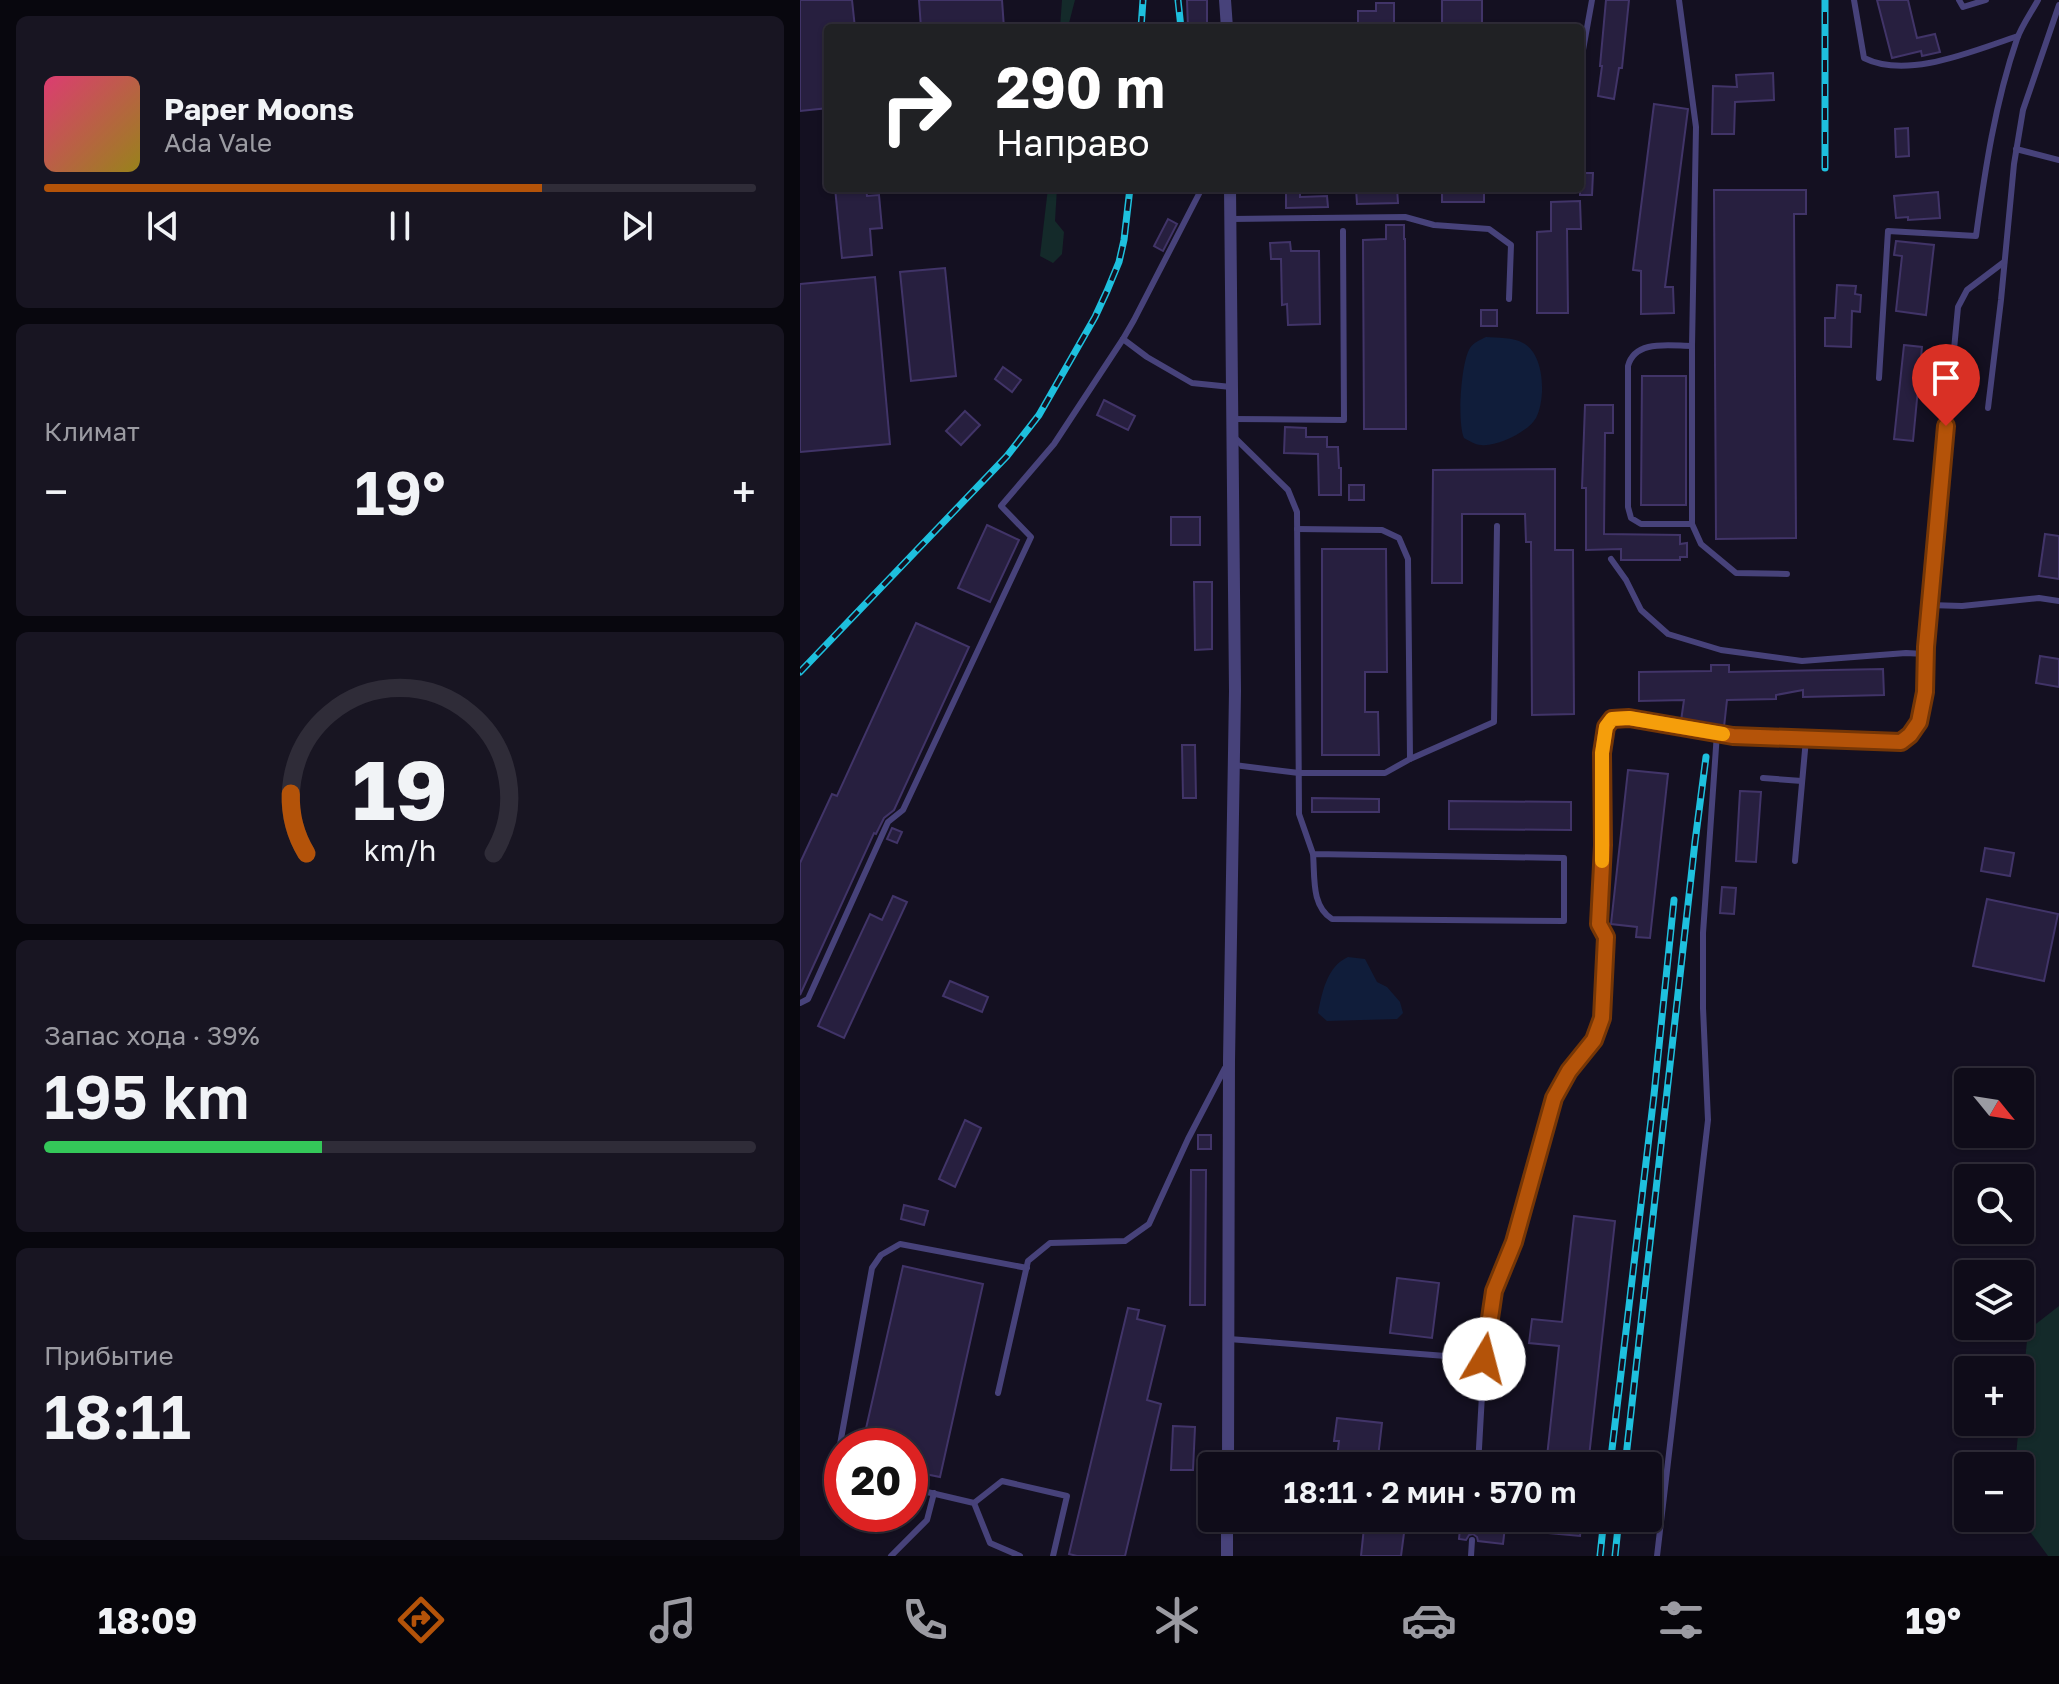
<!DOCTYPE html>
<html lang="ru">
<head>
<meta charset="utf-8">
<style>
	:root { --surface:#0f0c19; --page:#181522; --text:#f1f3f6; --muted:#9b9ba2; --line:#2f2c38; --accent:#b45309 }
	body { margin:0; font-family:"Golos Text",sans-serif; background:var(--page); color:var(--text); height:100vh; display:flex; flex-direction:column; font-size:30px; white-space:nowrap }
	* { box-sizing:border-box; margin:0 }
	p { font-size:26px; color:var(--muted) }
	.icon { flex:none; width:44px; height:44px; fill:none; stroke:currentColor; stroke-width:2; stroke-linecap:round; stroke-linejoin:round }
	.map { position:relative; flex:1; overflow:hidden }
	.drawer { display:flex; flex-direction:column; gap:16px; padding:16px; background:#08070e; width:800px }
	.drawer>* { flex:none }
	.top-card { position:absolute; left:24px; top:24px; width:760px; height:168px; border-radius:8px; box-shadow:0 2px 6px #0004,0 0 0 2px var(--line); background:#202124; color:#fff; overflow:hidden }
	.needle { width:52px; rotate:120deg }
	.fabs { position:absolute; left:1154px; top:1068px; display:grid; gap:16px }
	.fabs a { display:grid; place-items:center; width:80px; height:80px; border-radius:8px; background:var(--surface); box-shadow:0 2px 6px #0004,0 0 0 2px var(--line); font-size:40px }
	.speed { position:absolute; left:24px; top:1428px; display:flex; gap:16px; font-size:40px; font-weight:700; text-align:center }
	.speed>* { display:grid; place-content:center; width:104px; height:104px; border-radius:50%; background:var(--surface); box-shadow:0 2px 6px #0004,0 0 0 2px var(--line); line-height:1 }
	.speed .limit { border:12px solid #d22; background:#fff; color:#111 }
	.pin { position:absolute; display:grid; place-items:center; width:68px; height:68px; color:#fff; margin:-82px -34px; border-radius:50% 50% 50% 0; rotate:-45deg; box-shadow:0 0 8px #0007 }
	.pin .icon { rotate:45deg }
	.me { position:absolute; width:88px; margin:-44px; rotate:8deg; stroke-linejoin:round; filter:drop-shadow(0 0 6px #0008) }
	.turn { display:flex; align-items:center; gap:28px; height:168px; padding:0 40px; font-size:36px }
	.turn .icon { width:104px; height:104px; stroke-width:2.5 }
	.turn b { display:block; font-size:56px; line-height:68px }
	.big { font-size:60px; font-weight:600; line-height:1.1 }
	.drawer .tile { flex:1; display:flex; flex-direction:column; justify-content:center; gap:12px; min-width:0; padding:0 28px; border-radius:12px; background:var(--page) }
	.drawer .dial { align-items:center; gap:0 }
	.dial svg { height:208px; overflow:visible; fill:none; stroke:var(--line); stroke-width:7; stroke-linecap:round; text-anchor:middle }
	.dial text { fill:var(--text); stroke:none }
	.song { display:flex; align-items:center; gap:24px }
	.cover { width:96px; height:96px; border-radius:12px; background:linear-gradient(135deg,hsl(340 70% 55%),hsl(50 70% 35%)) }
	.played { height:8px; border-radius:4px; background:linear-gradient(90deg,var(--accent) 70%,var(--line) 70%) }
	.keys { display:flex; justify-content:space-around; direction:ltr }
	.heat { display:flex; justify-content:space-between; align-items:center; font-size:44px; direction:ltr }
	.charge { height:12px; border-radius:6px; background:linear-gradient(90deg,#34c759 39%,var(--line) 0) }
	.trip { position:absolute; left:398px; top:1452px; width:464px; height:80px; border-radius:8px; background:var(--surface); box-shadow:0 2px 6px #0004,0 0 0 2px var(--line); font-weight:600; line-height:80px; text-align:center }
	.dock { display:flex; height:128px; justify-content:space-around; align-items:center; background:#06050a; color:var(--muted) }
	.dock .icon { width:56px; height:56px }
	.dock .active { color:var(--accent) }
	.dock b { font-size:36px; color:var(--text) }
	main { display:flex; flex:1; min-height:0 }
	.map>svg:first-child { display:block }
	.green { fill:#142a2a }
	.water { fill:#101d3a }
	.building { fill:#271f3f; stroke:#413468; stroke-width:2 }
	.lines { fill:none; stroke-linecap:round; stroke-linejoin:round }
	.service { stroke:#47427a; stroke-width:6 }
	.minor { stroke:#47427a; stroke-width:12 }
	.rail-casing { stroke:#1ec0de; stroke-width:7 }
	.rail { stroke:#141021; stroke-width:4; stroke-dasharray:12; stroke-linecap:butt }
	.route-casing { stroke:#753606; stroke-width:20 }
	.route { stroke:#b45309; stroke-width:14 }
	.slow { stroke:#f59e0b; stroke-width:14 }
</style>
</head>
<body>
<main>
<section class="drawer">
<div class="tile">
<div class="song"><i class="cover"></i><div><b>Paper Moons</b><p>Ada Vale</p></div></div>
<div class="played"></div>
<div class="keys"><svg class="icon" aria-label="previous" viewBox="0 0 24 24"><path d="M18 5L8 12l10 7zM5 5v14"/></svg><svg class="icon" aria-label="pause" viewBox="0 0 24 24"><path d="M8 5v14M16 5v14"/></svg><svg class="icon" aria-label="next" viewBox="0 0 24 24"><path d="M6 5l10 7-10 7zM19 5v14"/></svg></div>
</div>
<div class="tile"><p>Климат</p>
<div class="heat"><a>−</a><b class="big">19°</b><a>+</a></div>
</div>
<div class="tile dial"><svg viewBox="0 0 100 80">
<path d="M14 69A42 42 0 1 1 86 69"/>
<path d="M14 69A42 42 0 0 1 8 46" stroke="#b45309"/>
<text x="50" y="56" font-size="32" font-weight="700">19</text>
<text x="50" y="72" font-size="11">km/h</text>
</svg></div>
<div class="tile"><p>Запас хода · 39%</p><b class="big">195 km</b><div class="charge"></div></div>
<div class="tile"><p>Прибытие</p><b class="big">18:11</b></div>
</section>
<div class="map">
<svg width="1259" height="1556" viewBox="0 0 1259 1556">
	<rect width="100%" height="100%" fill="#141021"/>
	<g class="green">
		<polygon points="262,0 275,0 269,23 273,28 260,28"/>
		<polygon points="248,188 257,188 255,221 264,232 262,254 253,263 240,256"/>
		<polygon points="1259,1306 1259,1556 1248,1556 1220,1518 1220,1466 1215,1466 1228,1330"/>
	</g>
	<g class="water">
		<path d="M 686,337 C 698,338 713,337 723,343 C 745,354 746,399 736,418 C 728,432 697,447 681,445 C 675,445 668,440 664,438 C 657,423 661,362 670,348 C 674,342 680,340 686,337 Z"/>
		<path d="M 548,957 L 565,959 L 577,982 L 587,987 L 600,1002 L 603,1013 L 597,1019 L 527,1021 L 518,1013 C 522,993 527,966 548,957 Z"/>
	</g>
	<g class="building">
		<polygon points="0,0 52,0 55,28 28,28 28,108 0,111"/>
		<polygon points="119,0 202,0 204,28 121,28"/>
		<polygon points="387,0 407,0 407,28 388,28"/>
		<rect x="642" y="0" width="40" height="28"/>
		<polygon points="806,0 829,0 822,68 819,68 814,99 798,96 802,66 800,66"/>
		<polygon points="1077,0 1108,0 1117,38 1135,34 1140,52 1122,56 1121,51 1092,58"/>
		<polygon points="576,3 594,3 594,28 558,28 558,11 576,11"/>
		<polygon points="973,73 974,100 935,102 934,134 912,134 913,86 937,87 936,75"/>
		<polygon points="854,104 888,109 865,287 873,287 874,313 841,314 841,271 833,270"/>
		<polygon points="1108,128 1109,156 1096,157 1095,129"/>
		<polygon points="780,173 793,173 792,195 780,195"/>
		<polygon points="35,188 66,188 67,196 79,195 82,228 70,229 72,255 42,258"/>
		<polygon points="486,188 500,188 500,197 527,196 528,207 486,208"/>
		<polygon points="556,188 597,188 598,203 557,204"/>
		<rect x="642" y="188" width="42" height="14"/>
		<polygon points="914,190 1006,190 1006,214 994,214 996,538 916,539"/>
		<polygon points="1138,192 1140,218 1108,220 1108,217 1096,218 1094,196"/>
		<polygon points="780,201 781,229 767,229 768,313 737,313 737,232 751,231 751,202"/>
		<polygon points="368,219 377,224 363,251 354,246"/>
		<polygon points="586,225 604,225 604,239 605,239 606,429 564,429 563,240 586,239"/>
		<polygon points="1096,241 1134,245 1126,315 1096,311 1102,256 1094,255"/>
		<polygon points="490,242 491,251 519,251 520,324 488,325 487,304 482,305 481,259 471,259 470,243"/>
		<polygon points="145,268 156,376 111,381 100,272"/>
		<polygon points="75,277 90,444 0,452 0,284"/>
		<polygon points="1037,285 1056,286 1055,294 1061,295 1060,312 1052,311 1051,347 1025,346 1025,318 1035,318"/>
		<rect x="681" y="310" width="16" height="16"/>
		<polygon points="1104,345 1122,347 1113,441 1094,439"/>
		<polygon points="203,367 221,380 212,392 195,379"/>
		<polygon points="842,376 886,376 886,505 841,505"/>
		<polygon points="304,400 335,416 328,430 297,415"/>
		<polygon points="785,405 813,405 813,433 805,433 804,534 880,535 880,544 887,543 887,557 880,557 880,560 821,560 821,549 786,550 786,488 782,488"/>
		<polygon points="165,411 180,425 161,445 146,431"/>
		<polygon points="485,427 506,428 506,437 527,437 527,447 538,447 539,468 541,468 541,495 519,495 518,454 484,453"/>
		<polygon points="755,469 755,550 773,550 774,714 732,715 731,542 726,542 725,514 662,514 662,583 632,583 633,470"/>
		<rect x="549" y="485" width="15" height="15"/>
		<rect x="371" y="517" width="29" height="28"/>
		<polygon points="187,525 219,540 190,602 158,588"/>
		<polygon points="1245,534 1259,536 1259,579 1239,576"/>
		<polygon points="522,549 586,549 587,672 565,672 565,712 578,712 579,755 522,755"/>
		<polygon points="394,582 412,582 412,649 395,650"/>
		<polygon points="116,623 169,647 94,810 84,818 76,834 74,833 0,995 0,863 32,794 37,796"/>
		<polygon points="1240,656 1259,659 1259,687 1236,683"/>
		<polygon points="911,665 929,665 929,672 1083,669 1084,695 1003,697 1003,690 976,695 976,699 927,700 924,727 881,721 884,700 839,701 839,672 911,671"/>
		<polygon points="382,745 395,745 396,798 383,798"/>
		<polygon points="828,770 868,774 850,938 836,937 837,927 811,924"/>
		<polygon points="940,791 961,792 956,862 936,861"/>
		<polygon points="512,798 579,799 579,812 512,812"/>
		<polygon points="649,801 771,802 771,830 649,829"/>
		<polygon points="92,828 102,832 97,843 87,839"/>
		<polygon points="1185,848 1214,853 1210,876 1181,871"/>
		<polygon points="922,887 936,888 934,914 920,913"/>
		<polygon points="93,896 107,902 44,1038 18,1026 70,914 82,920"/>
		<polygon points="1187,899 1258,914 1244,981 1173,966"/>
		<polygon points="150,981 188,997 182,1012 143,996"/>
		<polygon points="165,1120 181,1128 155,1187 139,1179"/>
		<rect x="398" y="1135" width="13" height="14"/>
		<polygon points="391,1170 406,1170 405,1305 390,1305"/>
		<polygon points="104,1205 128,1211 124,1225 101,1219"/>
		<polygon points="774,1216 815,1221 788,1466 746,1466 759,1346 729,1343 732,1319 762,1322"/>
		<polygon points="103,1266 183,1284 140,1477 110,1471 110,1446 62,1446"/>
		<polygon points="597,1278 639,1283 632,1338 590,1333"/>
		<polygon points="328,1308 339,1310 337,1319 365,1326 347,1400 361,1404 325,1556 277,1556 269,1554"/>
		<polygon points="537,1418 582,1423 577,1466 536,1466 539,1441 534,1441"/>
		<polygon points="373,1426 395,1427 393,1470 371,1470"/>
		<polygon points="565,1518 606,1518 601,1556 561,1556"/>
		<polygon points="661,1518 706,1518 703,1544 678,1541 677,1537 673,1534 669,1535 666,1540 659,1539"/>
		<polygon points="740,1518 782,1518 780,1536 738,1532"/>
	</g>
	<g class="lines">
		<g class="service">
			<polyline points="879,0 896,127 892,346 892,524 901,544 936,573 987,574"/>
			<path d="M 1054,0 L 1064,58 C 1108,80 1175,50 1218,36"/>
			<polyline points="1159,0 1163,7 1186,0"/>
			<polyline points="783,50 792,0"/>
			<polyline points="1216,149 1259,160"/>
			<polyline points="432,219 605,217 634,225 689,229 711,245 709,299"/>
			<polyline points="323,339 334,320 402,188"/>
			<path d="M 892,346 C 870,346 835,339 828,366 L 828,507 L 831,518 L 841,524 L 892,524"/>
			<path d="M 1079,378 L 1088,231 L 1176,236 C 1185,170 1195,103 1217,39 C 1222,25 1231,13 1238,0"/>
			<polyline points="1188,408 1201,300 1214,164 1223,110 1259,5"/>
			<polyline points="432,419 544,420 543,231"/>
			<path d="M 434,437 L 488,490 L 497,512 L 499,814 L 513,854 L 764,858 L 764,921 L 532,919 C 511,906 515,877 513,854"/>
			<polyline points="811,559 826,580 841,610 868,634 921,650 1002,661 1106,653 1125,654"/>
			<polyline points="1129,605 1162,606 1239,598 1259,601"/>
			<polyline points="610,759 694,722 697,526"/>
			<polyline points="434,765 499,773 585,773 610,759 608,559 599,538 582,530 497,529"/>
			<polyline points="963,778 1002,781"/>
			<polyline points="995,861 1006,739"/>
			<polyline points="0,1003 8,999 88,822 103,810 231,537 201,506 254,444 323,339 347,357 392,383 431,387"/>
			<polyline points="429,1339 684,1359 678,1466"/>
			<path d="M 684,1359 L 694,1291 L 714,1242 L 754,1098 L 769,1071 L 794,1040 L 802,1018 L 806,937 L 799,924 L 803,845 L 802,753 L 806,727 L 812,719 L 829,718 L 933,736 L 1101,742 C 1130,717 1125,682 1126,647 L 1158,307 L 1167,290 L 1204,262"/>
			<polyline points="198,1393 228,1261 250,1243 325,1241 349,1224 388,1139 425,1068"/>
			<polyline points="42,1469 37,1461 72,1268 81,1255 100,1244 227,1268"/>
			<polyline points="110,1488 174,1503 190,1543 220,1556"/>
			<polyline points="174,1503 202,1481 267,1496 253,1556"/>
			<polyline points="91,1556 127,1520 134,1493"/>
			<polyline points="671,1556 672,1540"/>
			<polyline points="857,1556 908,1120 903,1008 903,933 917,733"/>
		</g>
		<g class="minor">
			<polyline points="425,0 427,28"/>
			<polyline points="428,1466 429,1061 435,691 430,188"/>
			<polyline points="427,1556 427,1518"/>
		</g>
		<defs>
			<g id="rail">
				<polyline points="378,0 381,28"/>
				<polyline points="341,28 343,0"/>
				<polyline points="1025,168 1025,0"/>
				<polyline points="0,672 207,456 239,415 295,317 307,291 319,262 324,240 330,188"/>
				<polyline points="810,1466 854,1095 874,900"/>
				<polyline points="825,1466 895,842 906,757"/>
				<polyline points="800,1556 804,1518"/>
				<polyline points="815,1556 819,1518"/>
			</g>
		</defs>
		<use href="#rail" class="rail-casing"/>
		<use href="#rail" class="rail"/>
	</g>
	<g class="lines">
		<defs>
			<polyline id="route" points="684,1359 694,1291 714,1242 754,1098 769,1071 794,1040 802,1018 806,937 799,924 803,845 802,753 806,727 812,719 829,718 933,736 1101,742 1110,735 1119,722 1125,692 1126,647 1146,426"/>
		</defs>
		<use href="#route" class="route-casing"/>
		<use href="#route" class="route"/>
		<polyline class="slow" points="802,861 802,753 806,727 812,719 829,718 923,734"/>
	</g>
</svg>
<div class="fabs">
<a><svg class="needle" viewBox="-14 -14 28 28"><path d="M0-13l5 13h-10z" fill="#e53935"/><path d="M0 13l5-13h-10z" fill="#9b9ba2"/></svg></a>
<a><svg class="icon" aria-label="search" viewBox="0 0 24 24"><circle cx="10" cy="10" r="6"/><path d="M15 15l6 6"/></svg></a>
<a><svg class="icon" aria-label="layers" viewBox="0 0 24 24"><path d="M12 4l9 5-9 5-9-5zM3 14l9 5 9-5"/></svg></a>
<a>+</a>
<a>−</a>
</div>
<div class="speed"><div class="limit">20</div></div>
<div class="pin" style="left:1146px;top:426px;background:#d93025"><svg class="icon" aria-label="arrive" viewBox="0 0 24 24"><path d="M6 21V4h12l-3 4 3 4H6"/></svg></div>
<svg class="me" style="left:684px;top:1359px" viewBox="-20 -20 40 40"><circle r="19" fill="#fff"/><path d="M0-13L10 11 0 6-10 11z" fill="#b45309"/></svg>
<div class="trip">18:11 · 2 мин · 570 m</div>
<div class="top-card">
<div class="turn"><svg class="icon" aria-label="right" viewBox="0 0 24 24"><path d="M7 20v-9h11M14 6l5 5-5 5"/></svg><div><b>290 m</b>Направо</div></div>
</div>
</div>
</main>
<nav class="dock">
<b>18:09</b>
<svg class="icon active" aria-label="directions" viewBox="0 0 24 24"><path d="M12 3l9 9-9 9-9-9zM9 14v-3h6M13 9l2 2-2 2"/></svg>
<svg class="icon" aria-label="music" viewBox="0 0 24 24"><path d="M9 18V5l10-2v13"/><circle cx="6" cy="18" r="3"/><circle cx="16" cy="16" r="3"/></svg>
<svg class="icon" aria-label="phone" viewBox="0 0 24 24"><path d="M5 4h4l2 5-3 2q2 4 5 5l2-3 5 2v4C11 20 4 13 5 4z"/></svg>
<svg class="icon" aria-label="climate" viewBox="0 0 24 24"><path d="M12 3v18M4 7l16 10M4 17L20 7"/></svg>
<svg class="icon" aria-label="car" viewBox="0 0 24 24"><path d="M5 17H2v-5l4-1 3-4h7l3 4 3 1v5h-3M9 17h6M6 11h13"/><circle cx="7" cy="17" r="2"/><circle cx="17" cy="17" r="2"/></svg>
<svg class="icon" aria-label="filters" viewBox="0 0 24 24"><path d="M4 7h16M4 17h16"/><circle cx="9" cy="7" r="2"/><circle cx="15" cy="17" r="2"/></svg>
<b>19°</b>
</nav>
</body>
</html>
